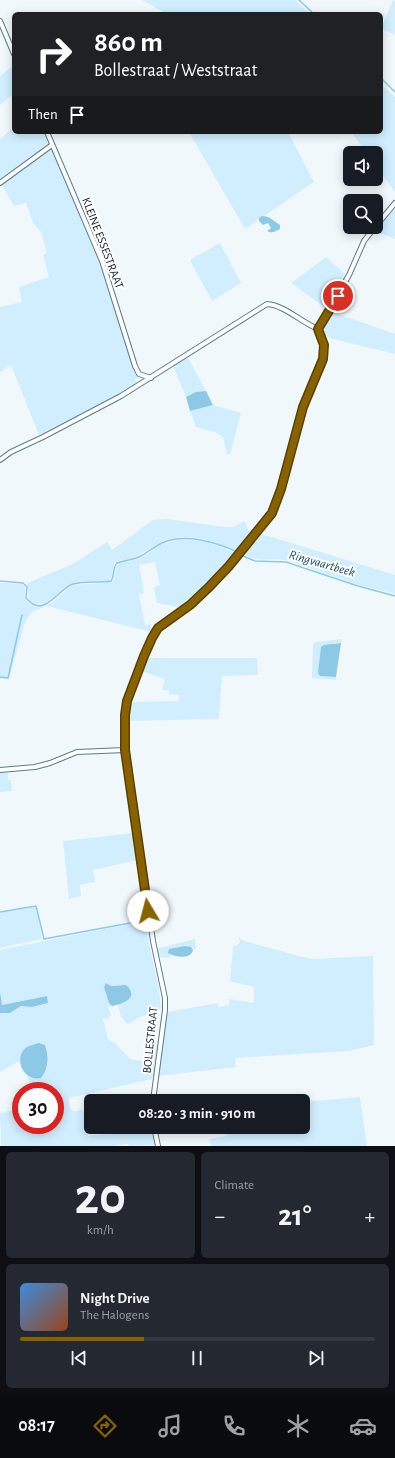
<!DOCTYPE html>
<html lang="en">
<head>
<meta charset="utf-8">
<style>
	:root { --surface:#171b24; --page:#242831; --text:#f1f3f6; --muted:#9ea1a6; --line:#363941; --accent:#896200 }
	body { margin:0; font-family:"Alegreya Sans",sans-serif; background:var(--page); color:var(--text); height:100vh; display:flex; flex-direction:column; font-size:15px; white-space:nowrap }
	* { box-sizing:border-box; margin:0 }
	p { font-size:13px; color:var(--muted) }
	.icon { flex:none; width:22px; height:22px; fill:none; stroke:currentColor; stroke-width:2; stroke-linecap:round; stroke-linejoin:round }
	.map { position:relative; height:1146px; overflow:hidden }
	.details { display:flex; flex-direction:column; gap:6px; padding:6px; background:#0d0f14; flex:1 }
	.details>* { flex:none }
	.banner { position:absolute; left:12px; top:12px; width:371px; height:122px; border-radius:6px; box-shadow:0 2px 10px #0003; background:#202124; color:#fff; overflow:hidden }
	.fabs { position:absolute; left:343px; top:146px; display:grid; gap:8px }
	.fabs a { display:grid; place-items:center; width:40px; height:40px; border-radius:6px; background:var(--surface); box-shadow:0 2px 10px #0003; font-size:20px }
	.speed { position:absolute; left:12px; top:1082px; display:flex; gap:8px; font-size:20px; font-weight:700; text-align:center }
	.speed>* { display:grid; place-content:center; width:52px; height:52px; border-radius:50%; background:var(--surface); box-shadow:0 2px 10px #0003; line-height:1 }
	.speed .limit { border:6px solid #d22; background:#fff; color:#111 }
	.pin { position:absolute; display:grid; place-items:center; width:34px; height:34px; color:#fff; margin:-17px; border:2px solid #fff; border-radius:50%; box-shadow:0 1px 4px #0007 }
	.me { position:absolute; width:44px; margin:-22px; rotate:352deg; stroke-linejoin:round; filter:drop-shadow(0 0 3px #0008) }
	.turn { display:flex; align-items:center; gap:14px; height:84px; padding:0 16px; font-size:18px }
	.turn .icon { width:52px; height:52px; stroke-width:2.5 }
	.turn b { display:block; font-size:28px; line-height:34px }
	.then { display:flex; align-items:center; height:38px; padding:0 16px; background:#0003; gap:8px; font-size:15px }
	.big { font-size:30px; font-weight:600; line-height:1.1 }
	.details .widget { flex:1; display:flex; flex-direction:column; justify-content:center; gap:6px; min-width:0; padding:0 14px; border-radius:6px; background:var(--page) }
	.details .dial { align-items:center; gap:0 }
	.dial b { font-size:52px; line-height:1 }
	.song { display:flex; align-items:center; gap:12px }
	.cover { width:48px; height:48px; border-radius:6px; background:linear-gradient(135deg,hsl(210 70% 55%),hsl(20 70% 35%)) }
	.played { height:4px; border-radius:2px; background:linear-gradient(90deg,var(--accent) 35%,var(--line) 35%) }
	.keys { display:flex; justify-content:space-around; direction:ltr }
	.heat { display:flex; justify-content:space-between; align-items:center; font-size:22px; direction:ltr }
	.details .tiles { flex:1; display:grid; gap:6px; grid-template-columns:1fr 1fr }
	.widget:last-child { grid-column:span 2 }
	.trip { position:absolute; left:84px; top:1094px; width:226px; height:40px; border-radius:6px; background:var(--surface); box-shadow:0 2px 10px #0003; font-weight:600; line-height:40px; text-align:center }
	.tabs { display:flex; height:64px; justify-content:space-around; align-items:center; background:#090b0e; color:var(--muted) }
	.tabs .icon { width:28px; height:28px }
	.tabs .active { color:var(--accent) }
	.tabs b { font-size:18px; color:var(--text) }
	.map>svg:first-child { display:block }
	.green { fill:#d1eefe }
	.water { fill:#8dc8e7 }
	.lines { fill:none; stroke-linecap:round; stroke-linejoin:round }
	.stream { stroke:#8dc8e7; stroke-width:1.5 }
	.street-casing { stroke:#5a7b8c; stroke-width:6 }
	.street { stroke:#fff; stroke-width:4 }
	.route-casing { stroke:#594000; stroke-width:10 }
	.route { stroke:#896200; stroke-width:7 }
	.labels { text-anchor:middle; dominant-baseline:central; stroke-width:4; stroke-linejoin:round; paint-order:stroke }
	.street-label { font-size:12px; fill:#121f27; stroke:#fff }
	.water-label { font-size:13px; font-style:italic; fill:#1e4d63; stroke:#fff }
</style>
</head>
<body>
<div class="map">
<svg width="395" height="1146" viewBox="0 0 395 1146">
	<rect width="100%" height="100%" fill="#f1f8fc"/>
	<g class="green">
		<polygon points="142,0 295,0 310,14 167,14"/>
		<polygon points="393,0 395,1 395,35 381,28"/>
		<polygon points="14,65 14,94 0,105 0,76"/>
		<polygon points="381,84 395,97 395,192 376,166 376,153 367,153 351,132 381,132"/>
		<polygon points="14,127 14,132 45,132 48,143 46,146 0,180 0,139"/>
		<polygon points="189,132 288,132 314,182 245,229"/>
		<polygon points="52,149 98,259 129,355 138,378 135,380 137,384 70,420 39,435 11,365 0,372 0,307 22,302 19,287 49,277 43,255 47,253 41,232 34,224 26,203 14,206 1,184"/>
		<polygon points="395,209 395,239 375,231"/>
		<polygon points="220,243 241,283 212,301 190,260"/>
		<polygon points="326,257 345,274 326,308 291,283"/>
		<path d="M 332,312 L 395,334 L 395,354 L 330,338 C 319,331 327,321 332,312 Z"/>
		<polygon points="187,356 206,391 196,392 186,397 173,366"/>
		<polygon points="213,405 241,413 230,455 227,454 223,437 215,432 196,427 190,411"/>
		<path d="M 166,519 L 226,527 L 233,527 L 245,521 L 250,535 L 238,552 C 216,541 186,531 161,542 C 153,546 145,552 137,556 C 129,560 121,559 114,563 L 112,575 L 109,582 L 114,581 L 116,567 L 120,562 C 129,561 138,560 146,555 C 151,552 155,548 159,546 C 184,533 213,543 237,554 L 212,581 L 182,608 L 157,603 L 154,587 L 160,585 L 155,562 L 139,565 L 144,593 L 139,595 L 145,625 L 150,624 L 152,632 L 46,606 L 32,612 L 28,617 L 24,625 L 9,679 L 0,678 L 0,583 L 22,584 L 25,587 C 26,591 24,595 25,598 C 27,606 39,607 46,606 L 48,604 L 52,603 L 70,587 L 73,585 L 105,583 L 105,581 C 95,581 80,580 71,584 C 54,591 52,612 29,600 L 27,583 L 73,564 L 107,542 L 112,550 L 153,520 Z"/>
		<path d="M 262,534 L 395,575 L 395,594 L 359,585 L 287,560 C 270,558 258,563 242,554 Z"/>
		<polygon points="342,639 341,643 333,643 320,676 336,677 336,680 312,678 313,645 315,642"/>
		<polygon points="145,658 257,658 258,675 222,676 219,719 127,721 129,702 179,701 179,695 169,694 169,690 162,690 165,679 140,671"/>
		<polygon points="0,773 8,773 8,780 11,780 12,791 0,792"/>
		<polygon points="134,833 137,860 93,870 95,882 80,885 81,896 69,899 63,841"/>
		<polygon points="34,907 36,908 42,939 0,948 0,913"/>
		<path d="M 144,921 L 159,989 L 161,1009 L 138,1018 L 128,1024 L 121,1017 L 118,1004 L 127,1002 L 124,985 L 111,986 L 108,983 L 109,1003 L 112,1006 L 108,1007 L 111,1015 L 109,1015 L 110,1018 L 103,1019 L 108,1039 L 117,1045 L 130,1059 L 142,1061 L 153,1065 L 156,1046 L 158,1046 L 155,1077 L 152,1077 L 152,1079 L 69,1098 C 69,1107 70,1115 82,1109 L 82,1111 L 85,1112 L 88,1136 L 152,1129 L 155,1145 L 129,1146 L 128,1144 L 113,1146 L 1,1146 L 0,1113 L 21,1108 L 21,1125 L 55,1125 L 55,1091 L 33,1091 L 27,1076 L 31,1078 L 48,1064 L 47,1049 L 43,1044 L 33,1044 L 23,1051 L 20,1061 L 0,1072 L 0,1013 C 8,1015 14,1010 21,1006 L 32,1007 L 48,1003 L 47,996 L 2,1005 L 0,992 L 0,950 Z"/>
		<path d="M 238,937 L 244,941 L 299,956 L 313,959 L 373,956 L 374,1045 L 349,1051 L 235,1058 L 236,1067 L 158,1076 L 167,1012 L 218,1003 L 218,1007 L 229,1005 L 229,999 L 254,1003 L 254,987 L 230,981 L 233,946 C 237,946 239,945 240,941 Z"/>
		<polygon points="195,939 196,949 187,948 170,953 170,958 158,957 155,949"/>
		<polygon points="360,1097 367,1146 211,1146 209,1139 227,1136 225,1127 303,1127 303,1102"/>
	</g>
	<g class="water">
		<path d="M 262,216 C 269,216 274,221 280,225 L 280,229 C 276,231 272,234 267,231 L 271,228 L 268,223 L 263,225 L 259,221 L 259,218 Z"/>
		<polygon points="206,391 213,405 190,411 186,397 196,392"/>
		<polygon points="341,643 336,677 320,676 318,673 321,647 324,645"/>
		<path d="M 185,946 L 191,947 L 193,950 C 191,960 175,957 168,953 L 169,949 Z"/>
		<path d="M 106,983 L 111,986 L 126,985 C 140,998 123,1004 112,1006 L 109,1003 L 104,987 Z"/>
		<polygon points="0,992 2,1005 47,996 48,1003 32,1007 21,1006 10,1013 0,1013"/>
		<path d="M 39,1043 L 45,1045 C 49,1056 49,1068 41,1078 C 22,1082 13,1056 27,1047 C 30,1045 35,1044 39,1043 Z"/>
	</g>
	<g class="lines">
		<g class="stream">
			<polyline points="299,0 314,14"/>
			<polyline points="381,78 395,92"/>
			<polyline points="243,556 255,561 286,562 358,586 395,596"/>
			<path d="M 0,581 L 23,583 L 27,587 L 26,598 C 45,620 57,589 73,584 C 85,581 99,583 111,581 C 115,576 112,568 117,563 C 125,560 133,560 141,556 C 148,552 154,547 162,543 C 185,533 216,542 237,552"/>
			<polyline points="0,677 8,678 22,615"/>
			<polyline points="0,912 36,906 44,939 146,920"/>
		</g>
		<defs>
			<g id="street">
				<polyline points="0,21 14,54"/>
				<polyline points="47,132 102,261 135,366 139,374 151,378"/>
				<polyline points="0,183 52,145"/>
				<polyline points="376,226 395,203"/>
				<polyline points="318,329 349,275 364,241 375,227"/>
				<path d="M 0,460 L 11,452 L 43,437 L 121,396 L 267,304 C 284,305 301,322 318,329"/>
				<polyline points="0,770 35,767 50,763 77,752 125,750"/>
				<polyline points="153,1101 165,1010 165,998 153,941 125,750 125,715 127,701 144,656 152,638 158,628 190,605 210,586 229,566 272,513 281,489 303,407 323,359 325,345 318,329"/>
				<polyline points="154,1127 158,1146"/>
			</g>
		</defs>
		<use href="#street" class="street-casing"/>
		<use href="#street" class="street"/>
	</g>
	<g class="lines">
		<defs>
			<polyline id="route" points="148,911 125,750 125,715 127,701 144,656 152,638 158,628 190,605 210,586 229,566 272,513 281,489 303,407 323,359 324,345 318,329 338,296"/>
		</defs>
		<use href="#route" class="route-casing"/>
		<use href="#route" class="route"/>
	</g>
	<g class="labels">
		<g class="street-label">
			<text transform="translate(103 243) rotate(69)">KLEINE ESSESTRAAT</text>
			<text transform="translate(150 1040) rotate(-84)">BOLLESTRAAT</text>
		</g>
		<g class="water-label">
			<text transform="translate(322 564) rotate(16)">Ringvaartbeek</text>
		</g>
	</g>
</svg>
<div class="fabs">
<a><svg class="icon" aria-label="sound" viewBox="0 0 24 24"><path d="M4 9h4l5-4v14l-5-4H4zM17 9q2 3 0 6"/></svg></a>
<a><svg class="icon" aria-label="search" viewBox="0 0 24 24"><circle cx="10" cy="10" r="6"/><path d="M15 15l6 6"/></svg></a>
</div>
<div class="speed"><div class="limit">30</div></div>
<div class="pin" style="left:338px;top:296px;background:#d93025"><svg class="icon" aria-label="arrive" viewBox="0 0 24 24"><path d="M6 21V4h12l-3 4 3 4H6"/></svg></div>
<svg class="me" style="left:148px;top:911px" viewBox="-20 -20 40 40"><circle r="19" fill="#fff"/><path d="M0-13L10 11 0 6-10 11z" fill="#896200"/></svg>
<div class="trip">08:20 · 3 min · 910 m</div>
<div class="banner">
<div class="turn"><svg class="icon" aria-label="right" viewBox="0 0 24 24"><path d="M7 20v-9h11M14 6l5 5-5 5"/></svg><div><b>860 m</b>Bollestraat / Weststraat</div></div>
<div class="then">Then<svg class="icon" aria-label="arrive" viewBox="0 0 24 24"><path d="M6 21V4h12l-3 4 3 4H6"/></svg></div>
</div>
</div>
<section class="details">
<div class="tiles">
<div class="widget dial"><b>20</b><p>km/h</p></div>
<div class="widget"><p>Climate</p>
<div class="heat"><a>−</a><b class="big">21°</b><a>+</a></div>
</div>
<div class="widget">
<div class="song"><i class="cover"></i><div><b>Night Drive</b><p>The Halogens</p></div></div>
<div class="played"></div>
<div class="keys"><svg class="icon" aria-label="previous" viewBox="0 0 24 24"><path d="M18 5L8 12l10 7zM5 5v14"/></svg><svg class="icon" aria-label="pause" viewBox="0 0 24 24"><path d="M8 5v14M16 5v14"/></svg><svg class="icon" aria-label="next" viewBox="0 0 24 24"><path d="M6 5l10 7-10 7zM19 5v14"/></svg></div>
</div>
</div>
</section>
<nav class="tabs">
<b>08:17</b>
<svg class="icon active" aria-label="directions" viewBox="0 0 24 24"><path d="M12 3l9 9-9 9-9-9zM9 14v-3h6M13 9l2 2-2 2"/></svg>
<svg class="icon" aria-label="music" viewBox="0 0 24 24"><path d="M9 18V5l10-2v13"/><circle cx="6" cy="18" r="3"/><circle cx="16" cy="16" r="3"/></svg>
<svg class="icon" aria-label="phone" viewBox="0 0 24 24"><path d="M5 4h4l2 5-3 2q2 4 5 5l2-3 5 2v4C11 20 4 13 5 4z"/></svg>
<svg class="icon" aria-label="climate" viewBox="0 0 24 24"><path d="M12 3v18M4 7l16 10M4 17L20 7"/></svg>
<svg class="icon" aria-label="car" viewBox="0 0 24 24"><path d="M5 17H2v-5l4-1 3-4h7l3 4 3 1v5h-3M9 17h6M6 11h13"/><circle cx="7" cy="17" r="2"/><circle cx="17" cy="17" r="2"/></svg>
</nav>
</body>
</html>
